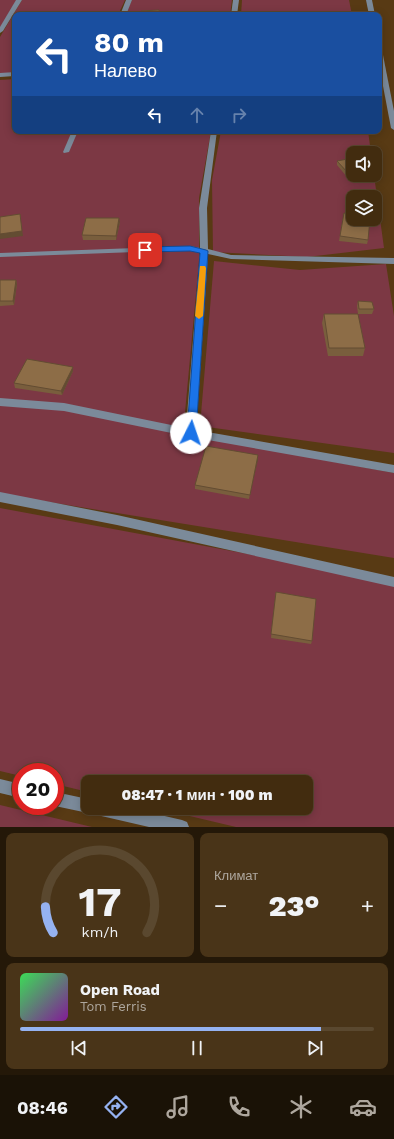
<!DOCTYPE html>
<html lang="ru">
<head>
<meta charset="utf-8">
<style>
	:root { --surface:#422c0f; --page:#493418; --text:#f1f3f6; --muted:#aea79e; --line:#5a482f; --accent:#95b2f1 }
	body { margin:0; font-family:"Work Sans",sans-serif; background:var(--page); color:var(--text); height:100vh; display:flex; flex-direction:column; font-size:15px; white-space:nowrap }
	* { box-sizing:border-box; margin:0 }
	p { font-size:13px; color:var(--muted) }
	.icon { flex:none; width:22px; height:22px; fill:none; stroke:currentColor; stroke-width:2; stroke-linecap:round; stroke-linejoin:round }
	.map { position:relative; height:827px; overflow:hidden }
	.details { display:flex; flex-direction:column; gap:6px; padding:6px; background:#241808; flex:1 }
	.details>* { flex:none }
	.top-card { position:absolute; left:12px; top:12px; width:370px; height:122px; border-radius:8px; box-shadow:0 2px 10px #0003,0 0 0 1px var(--line); background:#1a4fa0; color:#fff; overflow:hidden }
	.buttons { position:absolute; left:346px; top:146px; display:grid; gap:8px }
	.buttons a { display:grid; place-items:center; width:36px; height:36px; border-radius:8px; background:var(--surface); box-shadow:0 2px 10px #0003,0 0 0 1px var(--line); font-size:20px }
	.speed { position:absolute; left:12px; top:763px; display:flex; gap:8px; font-size:20px; font-weight:700; text-align:center }
	.speed>* { display:grid; place-content:center; width:52px; height:52px; border-radius:50%; background:var(--surface); box-shadow:0 2px 10px #0003,0 0 0 1px var(--line); line-height:1 }
	.speed .limit { border:6px solid #d22; background:#fff; color:#111 }
	.pin { position:absolute; display:grid; place-items:center; width:34px; height:34px; color:#fff; margin:-17px; border-radius:8px; box-shadow:0 2px 6px #0006 }
	.me { position:absolute; width:44px; margin:-22px; rotate:4deg; stroke-linejoin:round; filter:drop-shadow(0 0 3px #0008) }
	.turn { display:flex; align-items:center; gap:14px; height:84px; padding:0 16px; font-size:18px }
	.turn .icon { width:52px; height:52px; stroke-width:2.5 }
	.turn b { display:block; font-size:28px; line-height:34px }
	.lanes { display:flex; align-items:center; height:38px; padding:0 16px; background:#0003; justify-content:center; gap:20px; direction:ltr }
	.lanes .off { opacity:.35 }
	.big { font-size:30px; font-weight:800; line-height:1.1 }
	.details .widget { flex:1; display:flex; flex-direction:column; justify-content:center; gap:6px; min-width:0; padding:0 14px; border-radius:8px; background:var(--page) }
	.details .dial { align-items:center; gap:0 }
	.dial svg { height:104px; overflow:visible; fill:none; stroke:var(--line); stroke-width:7; stroke-linecap:round; text-anchor:middle }
	.dial text { fill:var(--text); stroke:none }
	.song { display:flex; align-items:center; gap:12px }
	.cover { width:48px; height:48px; border-radius:6px; background:linear-gradient(135deg,hsl(130 70% 55%),hsl(290 70% 35%)) }
	.played { height:4px; border-radius:2px; background:linear-gradient(90deg,var(--accent) 85%,var(--line) 85%) }
	.keys { display:flex; justify-content:space-around; direction:ltr }
	.heat { display:flex; justify-content:space-between; align-items:center; font-size:22px; direction:ltr }
	.details .tiles { flex:1; display:grid; gap:6px; grid-template-columns:1fr 1fr }
	.widget:last-child { grid-column:span 2 }
	.trip { position:absolute; left:81px; top:775px; width:232px; height:40px; border-radius:8px; background:var(--surface); box-shadow:0 2px 10px #0003,0 0 0 1px var(--line); font-weight:800; line-height:40px; text-align:center }
	.tab-bar { display:flex; height:64px; justify-content:space-around; align-items:center; background:#1a1206; color:var(--muted) }
	.tab-bar .icon { width:28px; height:28px }
	.tab-bar .current { color:var(--accent) }
	.tab-bar b { font-size:18px; color:var(--text) }
	.map>svg:first-child { display:block }
	.green { fill:#7c3844; fill-rule:evenodd }
	.lines { fill:none; stroke-linecap:round; stroke-linejoin:round }
	.minor { fill:#7b8a9a; fill-rule:evenodd }
	.wall { fill:#795e3d }
	.shaded-wall { fill:#634c32 }
	.building { fill:#8d6d47; stroke:#634c32 }
	.route { fill:#1a73e8; stroke:#114b97 }
	.slow { fill:#f59e0b }
</style>
</head>
<body>
<div class="map">
<svg width="394" height="827" viewBox="0 0 394 827">
	<rect width="100%" height="100%" fill="#583a14"/>
	<g class="green">
		<polygon points="0,0 18,0 0,28"/>
		<polygon points="22,0 125,0 118,15 15,15 15,72 0,74 0,37"/>
		<polygon points="132,0 232,0 230,15 125,15"/>
		<polygon points="242,0 349,0 352,15 241,15"/>
		<polygon points="15,79 15,131 211,131 199,198 199,261 183,434 394,473 394,558 0,494 0,80"/>
		<path d="M 221,131 L 368,131 L 371,153 L 353,153 L 353,175 L 374,175 L 384,248 L 307,257 L 213,252 L 212,180 ZM 353,197 L 375,197 L 375,219 L 353,219 Z"/>
		<polygon points="214,261 300,270 386,264 394,316 394,453 200,426"/>
		<polygon points="0,508 394,581 394,827 236,827 156,808 306,808 306,782 88,782 88,792 55,784 55,772 21,772 21,776 0,771"/>
		<polygon points="0,805 92,827 0,827"/>
	</g>
	<g class="lines">
		<g class="minor">
			<polygon points="16,0 22,0 3,31 0,33 0,27"/>
			<polygon points="126,0 132,0 126,15 120,15"/>
			<polygon points="233,0 239,0 237,15 231,15"/>
			<polygon points="366,0 372,0 375,15 369,15"/>
			<polygon points="379,48 382,50 394,111 394,130 391,128 379,65"/>
			<polygon points="15,72 15,76 0,77 0,73"/>
			<polygon points="72,131 78,131 69,152 64,153 63,152"/>
			<polygon points="211,131 217,131 207,208 208,249 231,255 394,258 394,264 231,259 208,254 196,430 394,465 394,473 191,437 64,411 0,406 0,398 64,403 186,428 200,253 190,250 0,257 0,253 190,246 200,248 199,208"/>
			<polygon points="0,492 117,515 394,577 394,587 117,525 0,502"/>
			<polygon points="0,779 21,784 21,798 0,793"/>
			<polygon points="55,792 88,799 88,808 130,808 182,820 187,822 189,827 149,827 97,815 91,812 88,813 55,806"/>
		</g>
	</g>
	<g class="wall">
		<polygon points="337,161 353,175 358,175 347,177 337,165"/>
		<polygon points="344,213 368,240 367,244 339,241"/>
		<polygon points="120,222 116,240 83,240 82,235"/>
		<polygon points="0,280 16,280 17,284 14,305 0,306"/>
		<polygon points="358,301 374,309 372,314 358,314 357,306"/>
		<polygon points="324,314 365,348 363,356 328,356 322,323"/>
		<polygon points="73,371 62,395 15,388 14,383"/>
		<polygon points="258,455 249,499 195,489 195,485"/>
		<polygon points="276,592 312,641 311,644 271,638"/>
	</g>
	<g class="shaded-wall">
		<polygon points="380,167 379,171 375,172 375,168"/>
		<polygon points="353,172 353,175 358,175 347,177 348,173"/>
		<polygon points="20,214 23,236 0,239 0,234"/>
		<polygon points="119,218 120,222 116,240 116,236"/>
		<polygon points="16,280 17,284 14,305 13,301"/>
		<polygon points="73,367 73,371 62,395 61,391"/>
		<polygon points="258,455 258,460 249,499 250,495"/>
	</g>
	<g class="building">
		<polygon points="159,10 160,15 142,15 141,11"/>
		<polygon points="353,158 353,172 348,173 337,161"/>
		<polygon points="375,161 380,167 375,168"/>
		<polygon points="344,213 353,214 353,219 370,219 368,240 340,236"/>
		<polygon points="20,214 22,231 0,234 0,217"/>
		<polygon points="86,218 119,218 116,236 82,235"/>
		<polygon points="0,280 16,280 13,301 0,301"/>
		<polygon points="358,301 372,302 374,309 359,309"/>
		<polygon points="324,314 358,314 365,348 329,348"/>
		<polygon points="27,359 73,367 61,391 14,383"/>
		<polygon points="206,446 258,455 250,495 195,485"/>
		<polygon points="276,592 316,599 312,641 271,634"/>
	</g>
	<polygon class="route" points="190,246 206,250 208,251 196,433 191,436 187,433 200,253 190,251 145,252 141,250 145,247"/>
	<polygon class="slow" points="200,266 205,266 206,268 203,316 199,319 195,316"/>
</svg>
<div class="buttons">
<a><svg class="icon" aria-label="sound" viewBox="0 0 24 24"><path d="M4 9h4l5-4v14l-5-4H4zM17 9q2 3 0 6"/></svg></a>
<a><svg class="icon" aria-label="layers" viewBox="0 0 24 24"><path d="M12 4l9 5-9 5-9-5zM3 14l9 5 9-5"/></svg></a>
</div>
<div class="speed"><div class="limit">20</div></div>
<div class="pin" style="left:145px;top:250px;background:#d93025"><svg class="icon" aria-label="arrive" viewBox="0 0 24 24"><path d="M6 21V4h12l-3 4 3 4H6"/></svg></div>
<svg class="me" style="left:191px;top:433px" viewBox="-20 -20 40 40"><circle r="19" fill="#fff"/><path d="M0-13L10 11 0 6-10 11z" fill="#1a73e8"/></svg>
<div class="trip">08:47 · 1 мин · 100 m</div>
<div class="top-card">
<div class="turn"><svg class="icon" aria-label="left" viewBox="0 0 24 24"><path d="M17 20v-9H6M10 6l-5 5 5 5"/></svg><div><b>80 m</b>Налево</div></div>
<div class="lanes"><svg class="icon" aria-label="left" viewBox="0 0 24 24"><path d="M17 20v-9H6M10 6l-5 5 5 5"/></svg><svg class="icon off" aria-label="ahead" viewBox="0 0 24 24"><path d="M12 20V5M6 11l6-6 6 6"/></svg><svg class="icon off" aria-label="right" viewBox="0 0 24 24"><path d="M7 20v-9h11M14 6l5 5-5 5"/></svg></div>
</div>
</div>
<section class="details">
<div class="tiles">
<div class="widget dial"><svg viewBox="0 0 100 80">
<path d="M14 69A42 42 0 1 1 86 69"/>
<path d="M14 69A42 42 0 0 1 8 49" stroke="#95b2f1"/>
<text x="50" y="56" font-size="32" font-weight="700">17</text>
<text x="50" y="72" font-size="11">km/h</text>
</svg></div>
<div class="widget"><p>Климат</p>
<div class="heat"><a>−</a><b class="big">23°</b><a>+</a></div>
</div>
<div class="widget">
<div class="song"><i class="cover"></i><div><b>Open Road</b><p>Tom Ferris</p></div></div>
<div class="played"></div>
<div class="keys"><svg class="icon" aria-label="previous" viewBox="0 0 24 24"><path d="M18 5L8 12l10 7zM5 5v14"/></svg><svg class="icon" aria-label="pause" viewBox="0 0 24 24"><path d="M8 5v14M16 5v14"/></svg><svg class="icon" aria-label="next" viewBox="0 0 24 24"><path d="M6 5l10 7-10 7zM19 5v14"/></svg></div>
</div>
</div>
</section>
<nav class="tab-bar">
<b>08:46</b>
<svg class="icon current" aria-label="directions" viewBox="0 0 24 24"><path d="M12 3l9 9-9 9-9-9zM9 14v-3h6M13 9l2 2-2 2"/></svg>
<svg class="icon" aria-label="music" viewBox="0 0 24 24"><path d="M9 18V5l10-2v13"/><circle cx="6" cy="18" r="3"/><circle cx="16" cy="16" r="3"/></svg>
<svg class="icon" aria-label="phone" viewBox="0 0 24 24"><path d="M5 4h4l2 5-3 2q2 4 5 5l2-3 5 2v4C11 20 4 13 5 4z"/></svg>
<svg class="icon" aria-label="climate" viewBox="0 0 24 24"><path d="M12 3v18M4 7l16 10M4 17L20 7"/></svg>
<svg class="icon" aria-label="car" viewBox="0 0 24 24"><path d="M5 17H2v-5l4-1 3-4h7l3 4 3 1v5h-3M9 17h6M6 11h13"/><circle cx="7" cy="17" r="2"/><circle cx="17" cy="17" r="2"/></svg>
</nav>
</body>
</html>
